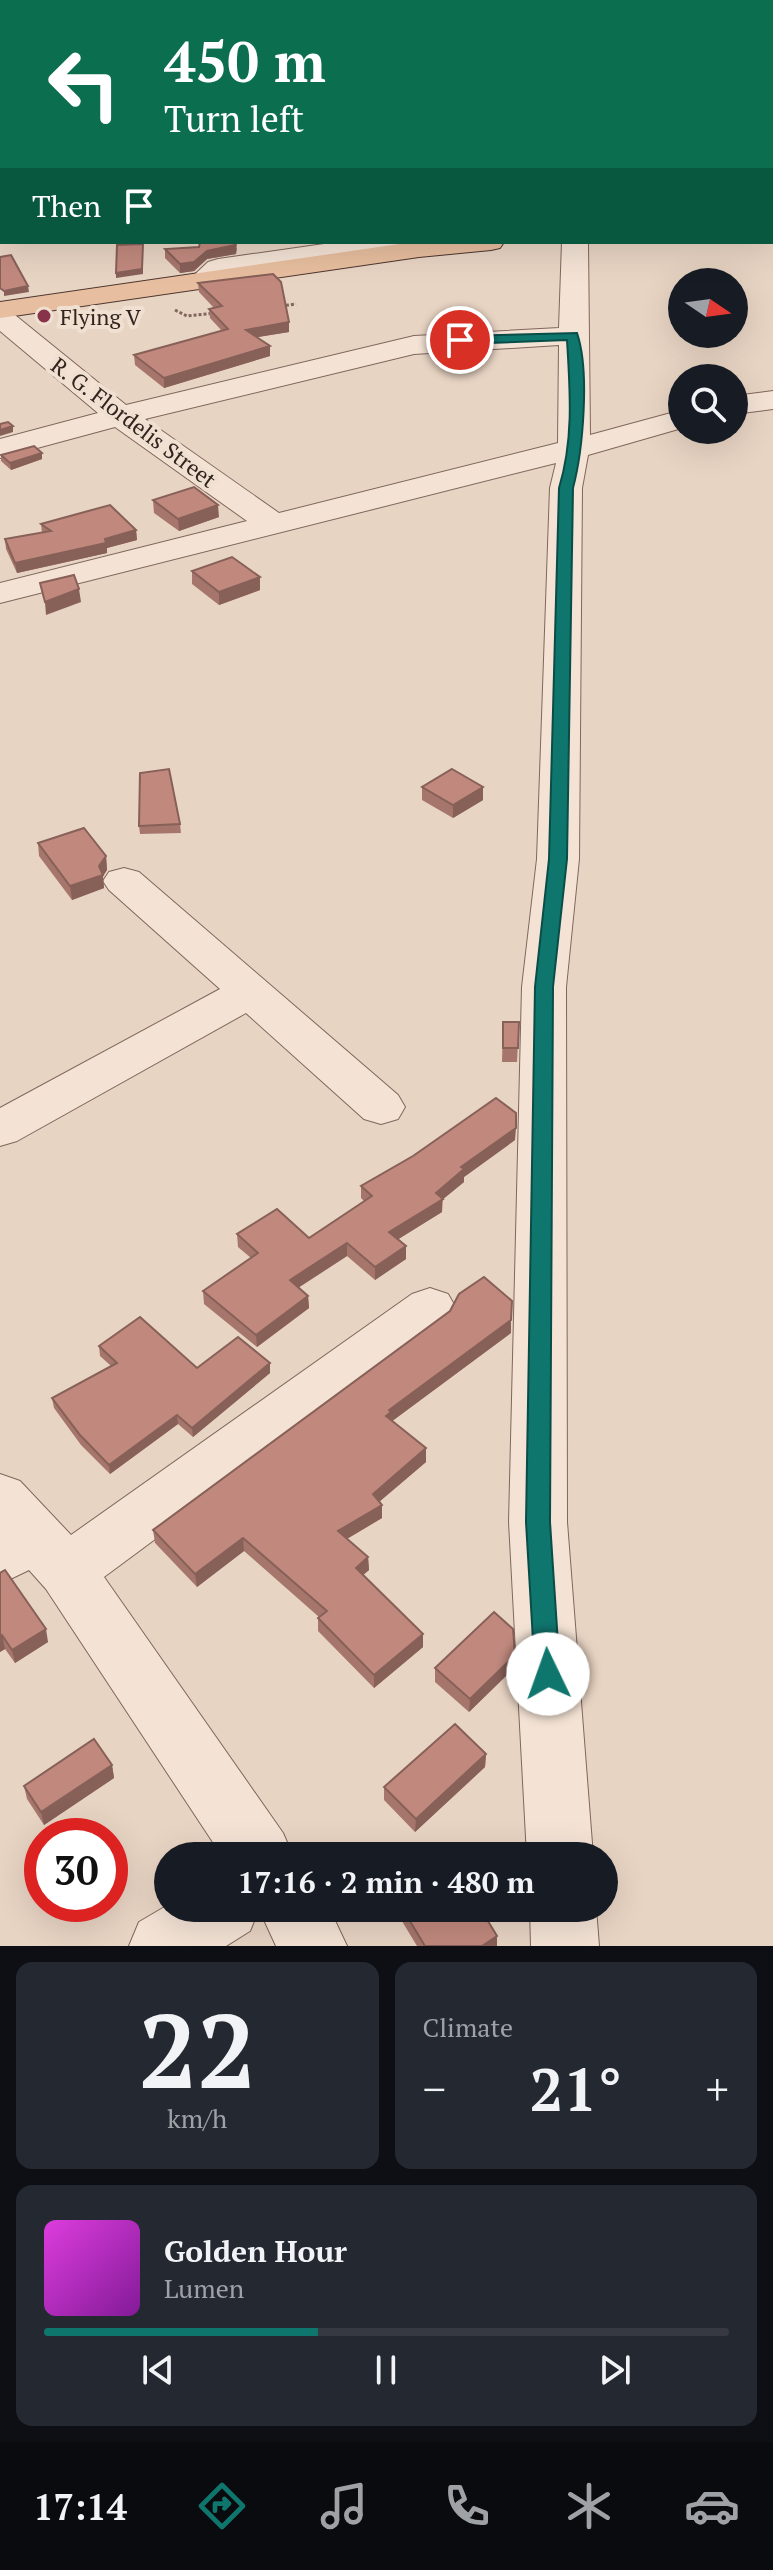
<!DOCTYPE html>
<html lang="en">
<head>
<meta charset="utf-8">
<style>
	:root { --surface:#171b24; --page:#242831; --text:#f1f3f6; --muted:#9ea1a6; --line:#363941; --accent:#0f766e }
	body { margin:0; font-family:"PT Serif",serif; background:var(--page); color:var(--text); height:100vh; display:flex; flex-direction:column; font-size:30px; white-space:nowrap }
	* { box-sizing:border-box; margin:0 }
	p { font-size:26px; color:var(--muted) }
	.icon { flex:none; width:44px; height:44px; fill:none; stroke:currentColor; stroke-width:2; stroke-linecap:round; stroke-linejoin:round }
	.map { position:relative; height:1946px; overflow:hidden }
	.side { display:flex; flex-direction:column; gap:16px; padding:16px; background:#0d0f14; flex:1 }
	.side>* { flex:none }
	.guide { position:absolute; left:0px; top:0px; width:774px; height:244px; box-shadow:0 8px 32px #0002; background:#0b6e4f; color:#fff; overflow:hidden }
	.needle { width:52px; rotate:103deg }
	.buttons { position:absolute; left:668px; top:268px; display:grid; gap:16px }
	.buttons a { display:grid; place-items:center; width:80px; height:80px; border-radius:50%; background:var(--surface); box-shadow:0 8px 32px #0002; font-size:40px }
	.speed { position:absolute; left:24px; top:1818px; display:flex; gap:16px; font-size:40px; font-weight:700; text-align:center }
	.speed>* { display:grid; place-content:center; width:104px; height:104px; border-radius:50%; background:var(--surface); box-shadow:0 8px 32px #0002; line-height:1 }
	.speed .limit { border:12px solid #d22; background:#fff; color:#111 }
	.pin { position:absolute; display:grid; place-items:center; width:68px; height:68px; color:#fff; margin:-34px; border:4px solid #fff; border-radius:50%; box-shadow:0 2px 8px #0007 }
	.me { position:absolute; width:88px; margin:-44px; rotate:357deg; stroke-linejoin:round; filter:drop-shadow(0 0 6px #0008) }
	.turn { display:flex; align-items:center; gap:28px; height:168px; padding:0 32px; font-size:36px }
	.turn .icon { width:104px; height:104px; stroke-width:2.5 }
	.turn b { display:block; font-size:56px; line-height:68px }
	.then { display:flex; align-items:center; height:76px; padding:0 32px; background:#0003; gap:16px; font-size:30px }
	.big { font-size:60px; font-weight:700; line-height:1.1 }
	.side .tile { flex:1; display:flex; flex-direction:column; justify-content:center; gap:12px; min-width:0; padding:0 28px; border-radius:16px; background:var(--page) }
	.side .dial { align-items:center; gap:0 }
	.dial b { font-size:104px; line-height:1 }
	.song { display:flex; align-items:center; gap:24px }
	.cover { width:96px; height:96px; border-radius:12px; background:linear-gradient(135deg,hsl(300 70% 55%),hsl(290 70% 35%)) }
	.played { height:8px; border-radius:4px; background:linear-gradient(90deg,var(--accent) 40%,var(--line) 40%) }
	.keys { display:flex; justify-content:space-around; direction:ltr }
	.heat { display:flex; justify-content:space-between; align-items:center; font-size:44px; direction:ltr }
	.side .tiles { flex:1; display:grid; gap:16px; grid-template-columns:1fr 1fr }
	.tile:last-child { grid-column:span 2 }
	.trip { position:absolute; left:154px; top:1842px; width:464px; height:80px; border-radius:40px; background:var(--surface); box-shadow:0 8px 32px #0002; font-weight:700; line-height:80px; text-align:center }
	.tabs { display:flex; height:128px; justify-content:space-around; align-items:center; background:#090b0e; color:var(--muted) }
	.tabs .icon { width:56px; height:56px }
	.tabs .selected { color:var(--accent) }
	.tabs b { font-size:36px; color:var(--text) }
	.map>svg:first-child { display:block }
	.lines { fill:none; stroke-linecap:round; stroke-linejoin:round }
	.river { fill:#a5bbaf; fill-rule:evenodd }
	.minor-casing { stroke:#80665c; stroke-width:2 }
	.major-casing { stroke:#4e3630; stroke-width:2 }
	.path { stroke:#80665c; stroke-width:3; stroke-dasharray:3 2; stroke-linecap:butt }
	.minor { fill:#f4e3d5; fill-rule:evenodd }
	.major { fill:#e7be9f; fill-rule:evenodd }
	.wall { fill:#a6766c }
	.shaded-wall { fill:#876058 }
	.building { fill:#c1897e; stroke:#876058; stroke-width:2 }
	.route { fill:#0f766e; stroke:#0a4d48; stroke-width:2 }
	.poi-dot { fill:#87344a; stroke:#f0e0d2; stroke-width:3 }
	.labels { text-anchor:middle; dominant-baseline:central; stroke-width:8; stroke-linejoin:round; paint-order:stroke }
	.far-poi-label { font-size:22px; fill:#32231e; stroke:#f0e0d2; text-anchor:start }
	.far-street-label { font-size:22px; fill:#32231e; stroke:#f0e0d2 }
</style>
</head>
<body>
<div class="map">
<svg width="773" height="1946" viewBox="0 0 773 1946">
	<rect width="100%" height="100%" fill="#e8d4c3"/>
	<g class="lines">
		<rect class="river" x="0" y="134" width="2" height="20"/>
		<defs>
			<g id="minor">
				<rect x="319" y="0" width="20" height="2"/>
				<polygon points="555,0 575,0 576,2 556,2"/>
				<polygon points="727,0 751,0 752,2 728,2"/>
				<rect x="772" y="8" width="1" height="13"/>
				<path d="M 338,242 L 409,242 L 405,248 L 396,250 L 230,273 C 216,280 211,290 193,286 L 189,280 L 208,262 L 218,259 Z"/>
				<path d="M 562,242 L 588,242 L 590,435 L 682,410 L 682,428 L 588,455 L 582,488 L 579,859 L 566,987 L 567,1522 L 593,1856 L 527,1856 L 509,1522 L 522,987 L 537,859 L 550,488 L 556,463 L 0,603 L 0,583 L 247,521 L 115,427 L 0,458 L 0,439 L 98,413 L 0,331 L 0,309 L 10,311 L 126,405 L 414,336 L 559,328 ZM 559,345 L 558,443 L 279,513 L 145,419 L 414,354 Z"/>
				<polygon points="773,391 773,409 734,414 734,396"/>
				<polygon points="124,868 139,872 398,1095 405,1107 398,1119 381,1124 364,1119 246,1013 17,1141 0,1146 0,1108 220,989 109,890 103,881 109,872"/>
				<polygon points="430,1288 448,1294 456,1308 448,1322 104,1577 283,1833 293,1856 222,1856 46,1589 29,1570 0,1584 0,1474 20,1481 71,1535 412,1294"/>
				<polygon points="168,1905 168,1908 329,1908 347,1946 276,1946 259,1909 250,1931 226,1946 129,1946 139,1922"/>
				<polygon points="530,1908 596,1908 599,1946 531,1946"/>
			</g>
			<g id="major">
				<rect x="772" y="222" width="1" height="16"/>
				<polygon points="413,242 504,242 500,248 491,250 419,257 0,318 0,302"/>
			</g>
		</defs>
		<use href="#minor" class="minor-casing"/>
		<use href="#major" class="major-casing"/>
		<g class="path">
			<polyline points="281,306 296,304"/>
			<polyline points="175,310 187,316 216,313"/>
		</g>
		<use href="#minor" class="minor"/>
		<use href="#major" class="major"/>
	</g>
	<g class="wall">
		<polygon points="237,248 236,254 207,259 194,271 180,273 165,258 165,249"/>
		<polygon points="198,283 289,332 257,337 270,356 164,388 135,365 134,355 222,331 210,318 209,309 214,308 199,292"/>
		<polygon points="42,453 42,459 11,470 1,461 1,455"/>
		<polygon points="153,500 219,517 179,531 154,513"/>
		<polygon points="41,524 136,530 137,540 107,548 107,553 17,573 6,549 5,539 42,533"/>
		<polygon points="192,571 260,577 260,590 219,605 192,584"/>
		<polygon points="422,787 483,787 483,800 453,818 422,800"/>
		<polygon points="180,824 181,833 140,834 139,826"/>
		<polygon points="38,843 106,856 107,870 103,876 104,888 72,900 39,856"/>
		<polygon points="503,1022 519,1022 517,1062 502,1062"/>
		<polygon points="515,1140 464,1177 464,1182 443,1199 442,1212 398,1239 406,1259 375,1280 347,1256 298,1288 308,1296 309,1308 257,1347 204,1304 203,1291 251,1258 238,1247 237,1234 309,1238 364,1201 361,1198 361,1186"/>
		<polygon points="511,1333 392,1421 426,1462 379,1502 382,1518 347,1539 368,1557 369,1570 363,1575 423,1647 374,1688 318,1631 318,1618 319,1617 244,1551 197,1587 155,1543 153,1530"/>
		<polygon points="99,1346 197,1368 270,1373 193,1437 178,1424 110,1474 81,1445 54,1408 52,1398 111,1366 100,1356"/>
		<polygon points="0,1573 48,1642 15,1663 5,1649 0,1652"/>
		<polygon points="515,1655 514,1668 469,1712 435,1682 435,1668"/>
		<polygon points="486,1754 485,1767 415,1832 384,1800 384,1787"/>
		<polygon points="112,1765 114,1778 44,1825 27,1799 24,1786"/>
		<polygon points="394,1908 480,1908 497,1936 497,1946 417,1946"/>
	</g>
	<g class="shaded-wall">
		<polygon points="237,242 236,254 207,259 194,271 180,273 180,264 207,251"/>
		<polygon points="143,249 143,274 116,278 116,273"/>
		<polygon points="28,286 29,292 4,296 4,291"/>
		<polygon points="289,322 289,332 247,339 246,330"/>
		<polygon points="270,346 270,356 164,388 164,378"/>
		<polygon points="13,426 13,432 0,436 0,430"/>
		<polygon points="42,453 42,459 11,470 10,463"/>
		<polygon points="218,505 219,517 179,531 178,519"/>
		<polygon points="136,530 137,540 107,548 107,553 17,573 15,563"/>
		<polygon points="260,577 260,590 219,605 219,592"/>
		<polygon points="79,589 81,602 46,615 45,602"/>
		<polygon points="483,787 483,800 453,818 453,805"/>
		<polygon points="106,856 107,870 103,876 104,888 72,900 70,886 99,866"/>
		<polygon points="516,1128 515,1140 464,1177 464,1182 442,1200 442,1212 389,1245 389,1232 436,1193 461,1167"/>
		<polygon points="347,1243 347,1256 290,1293 290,1280"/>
		<polygon points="406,1246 406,1259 375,1280 375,1267"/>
		<polygon points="308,1296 309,1308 257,1347 256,1335"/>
		<polygon points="511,1320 511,1333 391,1422 386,1416 389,1410"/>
		<polygon points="270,1363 270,1373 193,1437 192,1428"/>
		<polygon points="177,1415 178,1424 110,1474 109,1465"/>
		<polygon points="426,1448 426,1462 373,1507 373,1494"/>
		<polygon points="382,1505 382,1518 338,1544 338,1531"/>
		<polygon points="243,1538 244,1551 197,1587 195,1574"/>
		<polygon points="368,1557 369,1570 356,1581 356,1568"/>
		<polygon points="46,1629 48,1642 15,1663 12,1650"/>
		<polygon points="423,1634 423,1647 374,1688 374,1675"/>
		<polygon points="2,1635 5,1649 0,1652 0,1637"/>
		<polygon points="515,1655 514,1668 469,1712 470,1699"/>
		<polygon points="486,1754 485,1767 415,1832 416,1819"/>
		<polygon points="112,1765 114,1778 44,1825 41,1812"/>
		<polygon points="497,1936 497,1946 482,1946"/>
	</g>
	<g class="building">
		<polygon points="200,242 236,242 235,245 207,251 194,262 180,264 165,249 199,247"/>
		<polygon points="143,244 142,269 116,273 117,245"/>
		<polygon points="11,255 28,286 4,291 0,288 0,257"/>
		<polygon points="273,274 281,282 289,322 246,330 270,346 164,378 134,355 228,329 209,309 222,306 198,283"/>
		<polygon points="8,422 13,426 0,430 0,424"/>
		<polygon points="34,446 42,453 10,463 1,455"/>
		<polygon points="194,487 218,505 178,519 153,500"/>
		<polygon points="110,505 136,530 105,539 106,543 15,563 5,539 51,531 41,524"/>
		<polygon points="232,557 260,577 219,592 192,571"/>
		<polygon points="74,575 79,589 45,602 40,583"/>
		<polygon points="169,769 180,824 139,826 140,773"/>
		<polygon points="452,769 483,787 453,805 422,787"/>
		<polygon points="84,828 106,856 99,866 103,875 70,886 38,843"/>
		<polygon points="503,1022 519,1022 518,1048 503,1048"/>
		<polygon points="496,1098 516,1113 516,1128 461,1167 464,1169 436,1193 443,1199 389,1232 406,1246 375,1267 347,1243 290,1280 308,1296 256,1335 203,1291 258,1253 237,1234 277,1209 309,1238 372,1196 361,1186 413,1156"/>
		<polygon points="484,1277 512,1301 511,1320 389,1410 391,1412 386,1416 426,1448 373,1494 382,1505 338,1531 368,1557 356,1568 423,1634 374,1675 318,1618 327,1611 243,1538 195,1574 153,1530 450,1311 459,1294"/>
		<polygon points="140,1317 197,1368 238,1337 270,1363 192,1428 177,1415 109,1465 80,1435 52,1398 117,1363 99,1346"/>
		<polygon points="5,1570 46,1629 12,1650 2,1635 0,1637 0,1573"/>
		<polygon points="494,1612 513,1629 515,1655 470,1699 435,1668"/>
		<polygon points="455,1724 486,1754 416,1819 384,1787"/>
		<polygon points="94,1739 112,1765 41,1812 24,1786"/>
		<polygon points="442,1850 446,1856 431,1856"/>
		<polygon points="402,1908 480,1908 497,1936 482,1946 425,1946"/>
	</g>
	<path class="route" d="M 577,333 C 590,371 583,450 573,488 L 567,859 L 553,987 L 550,1522 L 560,1674 L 557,1682 L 548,1685 L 539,1682 L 535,1674 L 526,1522 L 535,987 L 549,859 L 559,488 C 574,439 570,390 567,340 L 460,344 L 454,340 L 460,336 Z"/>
	<circle class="poi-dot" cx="44" cy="316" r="8"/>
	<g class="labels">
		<g class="far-poi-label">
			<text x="60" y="316">Flying V</text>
		</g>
		<g class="far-street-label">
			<text transform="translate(134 422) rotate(37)">R. G. Flordelis Street</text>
		</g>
	</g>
</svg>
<div class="buttons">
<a><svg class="needle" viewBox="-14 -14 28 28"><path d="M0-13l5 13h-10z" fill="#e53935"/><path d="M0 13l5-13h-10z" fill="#9ea1a6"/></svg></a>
<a><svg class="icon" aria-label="search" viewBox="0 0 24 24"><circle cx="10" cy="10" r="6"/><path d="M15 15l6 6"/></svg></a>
</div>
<div class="speed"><div class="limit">30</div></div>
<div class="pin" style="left:460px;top:340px;background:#d93025"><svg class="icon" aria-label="arrive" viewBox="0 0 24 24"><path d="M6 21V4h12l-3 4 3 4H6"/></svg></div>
<svg class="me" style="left:548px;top:1674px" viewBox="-20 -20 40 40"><circle r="19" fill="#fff"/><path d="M0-13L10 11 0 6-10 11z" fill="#0f766e"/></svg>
<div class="trip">17:16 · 2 min · 480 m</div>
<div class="guide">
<div class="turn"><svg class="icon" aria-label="left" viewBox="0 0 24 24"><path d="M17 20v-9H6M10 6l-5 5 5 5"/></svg><div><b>450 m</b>Turn left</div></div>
<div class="then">Then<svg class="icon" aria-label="arrive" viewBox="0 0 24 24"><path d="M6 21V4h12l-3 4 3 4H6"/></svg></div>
</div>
</div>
<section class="side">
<div class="tiles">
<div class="tile dial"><b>22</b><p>km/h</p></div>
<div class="tile"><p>Climate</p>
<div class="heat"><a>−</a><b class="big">21°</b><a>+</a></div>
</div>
<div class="tile">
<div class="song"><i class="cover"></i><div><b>Golden Hour</b><p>Lumen</p></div></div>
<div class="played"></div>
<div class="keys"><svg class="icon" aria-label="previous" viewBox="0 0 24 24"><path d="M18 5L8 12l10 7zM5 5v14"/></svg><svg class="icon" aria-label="pause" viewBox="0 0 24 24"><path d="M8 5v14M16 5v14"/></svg><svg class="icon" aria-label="next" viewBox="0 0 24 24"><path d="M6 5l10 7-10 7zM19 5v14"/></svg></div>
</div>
</div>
</section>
<nav class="tabs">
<b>17:14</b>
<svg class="icon selected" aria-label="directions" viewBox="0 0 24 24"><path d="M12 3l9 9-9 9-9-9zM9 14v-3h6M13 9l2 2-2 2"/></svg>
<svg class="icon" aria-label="music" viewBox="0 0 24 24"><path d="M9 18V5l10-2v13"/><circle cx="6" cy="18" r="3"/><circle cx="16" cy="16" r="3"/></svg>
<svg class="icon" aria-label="phone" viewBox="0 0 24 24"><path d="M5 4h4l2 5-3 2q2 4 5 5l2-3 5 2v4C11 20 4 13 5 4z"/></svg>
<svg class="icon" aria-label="climate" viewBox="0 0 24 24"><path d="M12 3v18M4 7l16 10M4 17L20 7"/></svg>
<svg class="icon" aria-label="car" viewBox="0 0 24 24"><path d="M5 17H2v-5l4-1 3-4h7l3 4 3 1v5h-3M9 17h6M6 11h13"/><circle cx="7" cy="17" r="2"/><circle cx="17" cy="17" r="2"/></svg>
</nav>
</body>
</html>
